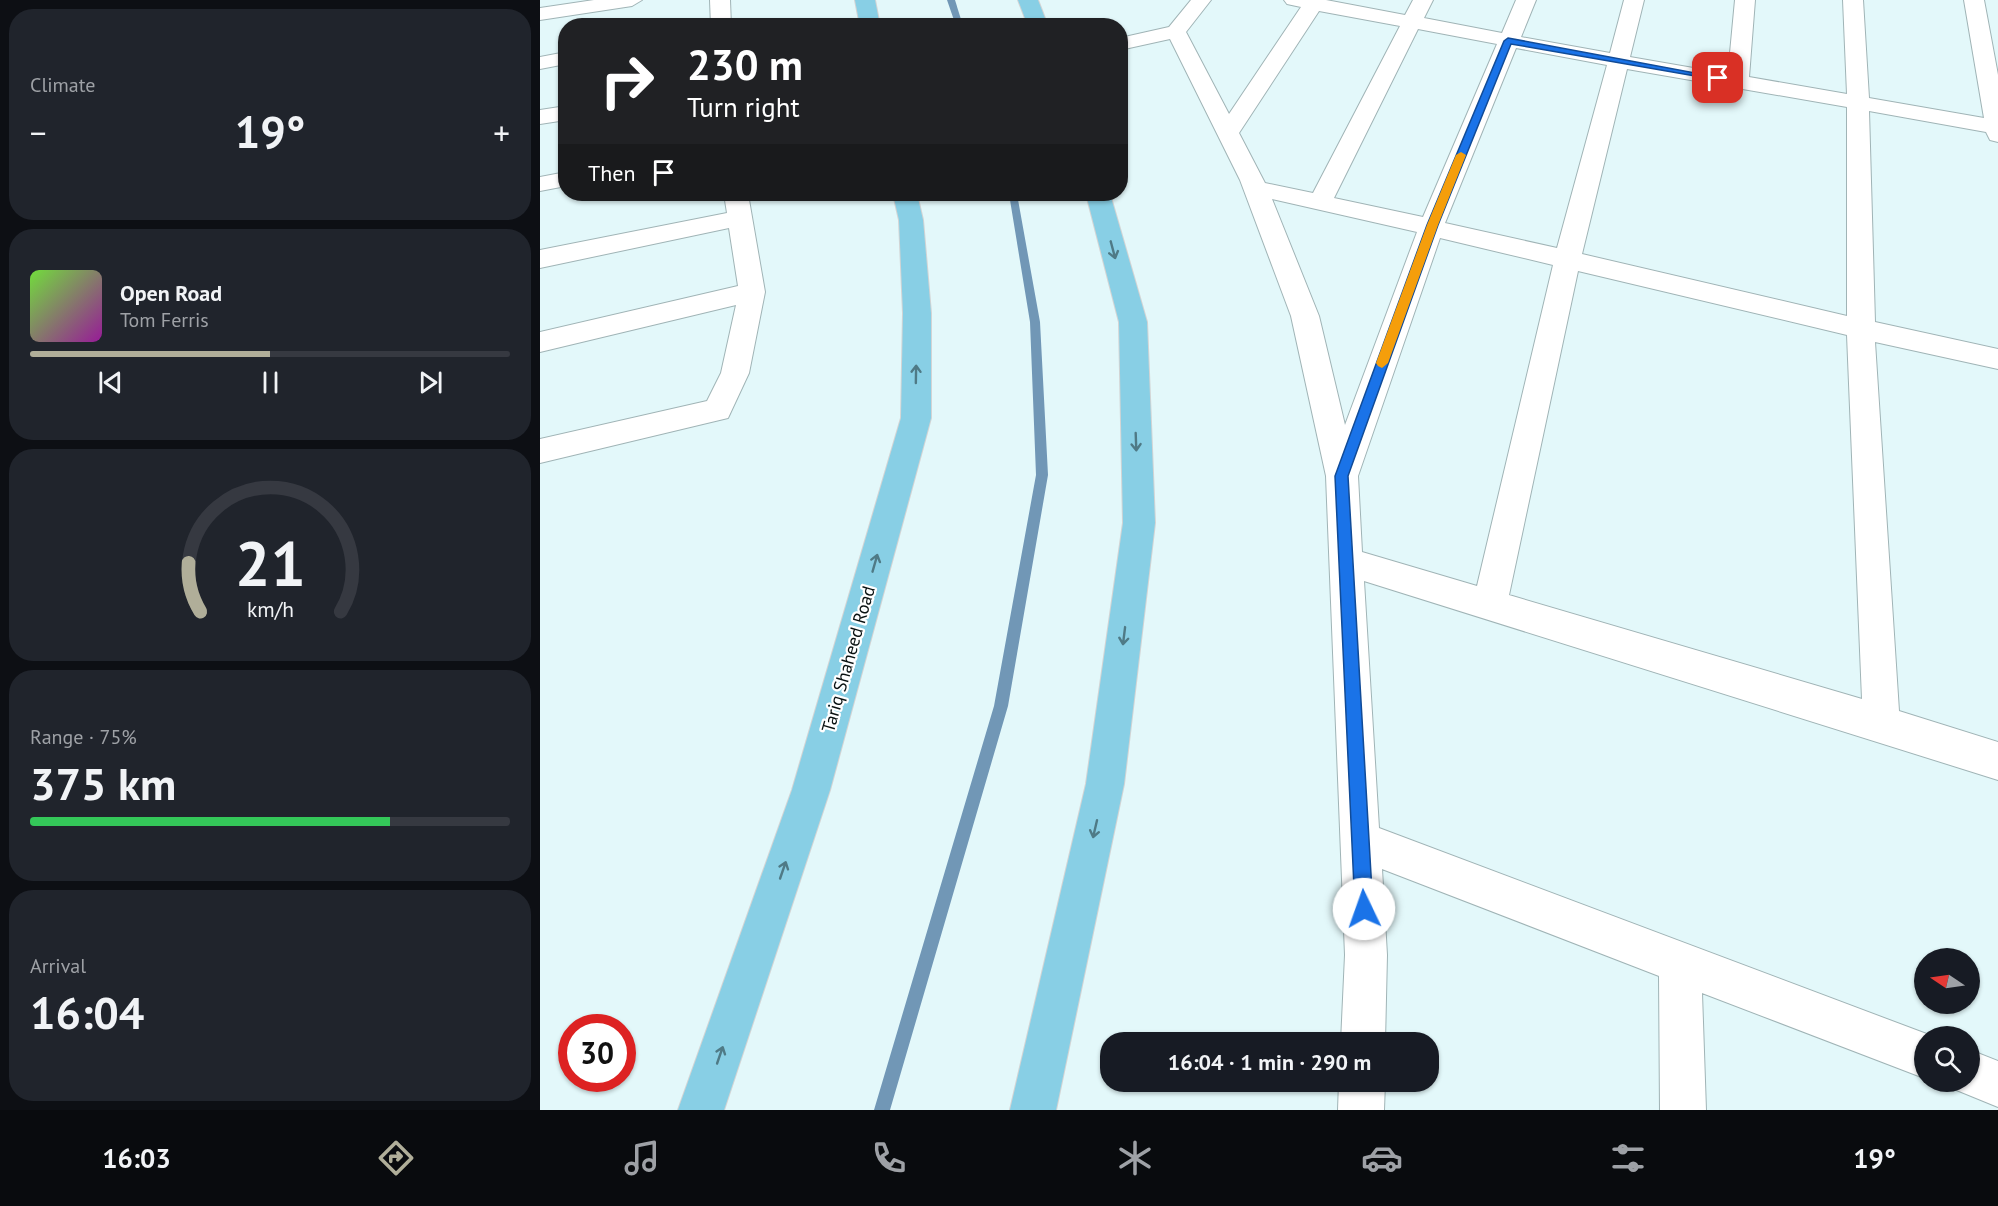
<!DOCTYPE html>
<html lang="en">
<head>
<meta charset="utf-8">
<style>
	:root { --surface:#171b24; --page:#20242c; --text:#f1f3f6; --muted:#9ea1a6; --line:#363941; --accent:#b0ae99 }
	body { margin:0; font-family:"PT Sans",sans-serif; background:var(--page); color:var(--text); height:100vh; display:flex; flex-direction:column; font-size:22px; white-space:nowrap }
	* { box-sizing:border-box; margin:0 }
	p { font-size:20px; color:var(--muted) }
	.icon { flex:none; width:33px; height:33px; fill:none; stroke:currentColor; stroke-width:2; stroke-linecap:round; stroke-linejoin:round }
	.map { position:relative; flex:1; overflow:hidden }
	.details { display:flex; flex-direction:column; gap:9px; padding:9px; background:#0d0f14; width:540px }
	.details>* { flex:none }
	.hud { position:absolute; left:18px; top:18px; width:570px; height:183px; border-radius:24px; box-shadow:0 2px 4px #0004; background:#202124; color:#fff; overflow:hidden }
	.needle { width:39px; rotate:283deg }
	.controls { position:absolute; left:1374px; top:948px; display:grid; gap:12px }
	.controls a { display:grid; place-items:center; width:66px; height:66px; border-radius:50%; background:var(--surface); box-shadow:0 2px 4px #0004; font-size:30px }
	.speed { position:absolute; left:18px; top:1014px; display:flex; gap:12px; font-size:30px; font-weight:700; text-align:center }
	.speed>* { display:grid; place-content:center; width:78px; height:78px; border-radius:50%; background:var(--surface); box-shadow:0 2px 4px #0004; line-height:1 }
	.speed .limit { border:9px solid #d22; background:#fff; color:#111 }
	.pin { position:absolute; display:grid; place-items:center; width:51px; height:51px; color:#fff; margin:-26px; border-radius:12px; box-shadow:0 3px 9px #0006 }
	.me { position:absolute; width:66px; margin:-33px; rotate:357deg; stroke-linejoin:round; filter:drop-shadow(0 0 4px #0008) }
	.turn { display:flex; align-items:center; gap:21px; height:126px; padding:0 30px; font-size:27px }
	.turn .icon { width:78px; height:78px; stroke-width:2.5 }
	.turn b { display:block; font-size:42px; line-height:51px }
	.then { display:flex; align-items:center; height:57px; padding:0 30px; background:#0003; gap:12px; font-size:22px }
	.big { font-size:45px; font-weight:700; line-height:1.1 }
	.details .card { flex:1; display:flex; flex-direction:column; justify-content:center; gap:9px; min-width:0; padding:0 21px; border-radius:24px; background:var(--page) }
	.details .dial { align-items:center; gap:0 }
	.dial svg { height:156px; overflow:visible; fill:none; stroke:var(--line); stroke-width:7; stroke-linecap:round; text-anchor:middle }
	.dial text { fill:var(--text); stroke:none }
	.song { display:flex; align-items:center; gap:18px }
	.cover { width:72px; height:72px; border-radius:9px; background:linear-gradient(135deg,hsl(100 70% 55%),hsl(300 70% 35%)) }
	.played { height:6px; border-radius:3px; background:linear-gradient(90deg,var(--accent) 50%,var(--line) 50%) }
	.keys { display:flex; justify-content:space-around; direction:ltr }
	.heat { display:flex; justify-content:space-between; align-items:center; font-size:33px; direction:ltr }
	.charge { height:9px; border-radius:4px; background:linear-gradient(90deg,#34c759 75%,var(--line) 0) }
	.trip { position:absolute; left:560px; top:1032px; width:339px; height:60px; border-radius:24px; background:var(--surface); box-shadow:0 2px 4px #0004; font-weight:700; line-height:60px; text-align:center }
	.dock { display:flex; height:96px; justify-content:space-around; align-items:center; background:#090b0e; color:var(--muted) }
	.dock .icon { width:42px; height:42px }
	.dock .selected { color:var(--accent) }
	.dock b { font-size:27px; color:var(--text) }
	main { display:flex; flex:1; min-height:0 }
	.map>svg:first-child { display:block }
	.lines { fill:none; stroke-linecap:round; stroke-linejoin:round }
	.stream { fill:#7197b6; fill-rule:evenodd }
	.minor-casing { stroke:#a0b4b6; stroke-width:2 }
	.major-casing { stroke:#d3d4d4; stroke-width:2 }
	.minor { fill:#fff; fill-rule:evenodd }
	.major { fill:#88cfe5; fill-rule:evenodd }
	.oneway { stroke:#4f7a86 }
	.route { fill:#1a73e8; stroke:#114b97; stroke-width:1.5 }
	.slow { fill:#f59e0b }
	.labels { text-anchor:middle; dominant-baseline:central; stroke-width:4.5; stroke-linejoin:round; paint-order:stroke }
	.street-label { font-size:18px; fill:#091111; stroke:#fff }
</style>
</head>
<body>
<main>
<section class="details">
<div class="card"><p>Climate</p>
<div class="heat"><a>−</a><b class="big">19°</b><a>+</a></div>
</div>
<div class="card">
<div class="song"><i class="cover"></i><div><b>Open Road</b><p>Tom Ferris</p></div></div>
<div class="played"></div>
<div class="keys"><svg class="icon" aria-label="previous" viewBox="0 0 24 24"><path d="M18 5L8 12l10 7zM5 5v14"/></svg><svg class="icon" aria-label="pause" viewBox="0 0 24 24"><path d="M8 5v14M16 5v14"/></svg><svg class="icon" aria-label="next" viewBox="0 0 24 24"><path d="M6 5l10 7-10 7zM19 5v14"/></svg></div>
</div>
<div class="card dial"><svg viewBox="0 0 100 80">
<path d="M14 69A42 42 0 1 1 86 69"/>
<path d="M14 69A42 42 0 0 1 8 44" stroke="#b0ae99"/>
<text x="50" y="56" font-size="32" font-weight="700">21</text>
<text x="50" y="72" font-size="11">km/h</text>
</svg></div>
<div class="card"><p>Range · 75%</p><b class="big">375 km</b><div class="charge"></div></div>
<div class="card"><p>Arrival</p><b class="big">16:04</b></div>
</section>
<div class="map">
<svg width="1458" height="1110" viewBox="0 0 1458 1110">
	<rect width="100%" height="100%" fill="#e3f8fa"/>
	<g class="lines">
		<g class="stream">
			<polygon points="407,0 415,0 423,26 416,26"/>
			<polygon points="469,194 477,194 500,322 508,475 468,706 350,1110 334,1110 454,706 496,475 490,322"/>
		</g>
		<defs>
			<g id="minor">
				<polygon points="54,0 102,0 92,6 0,20 0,8"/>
				<polygon points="170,0 190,0 191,26 171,26"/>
				<path d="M 651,0 L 671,0 L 646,32 L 689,114 L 761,7 L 747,4 L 744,0 L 786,0 L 865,15 L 873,0 L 893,0 L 884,18 L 962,33 L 976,0 L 996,0 L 981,37 L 1070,53 L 1084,0 L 1104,0 L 1090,57 L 1188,74 L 1195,0 L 1215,0 L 1209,77 L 1307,94 L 1303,0 L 1323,0 L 1329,98 L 1444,118 L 1424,0 L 1444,0 L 1458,75 L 1458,142 L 1450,140 L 1446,132 L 1329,111 L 1335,322 L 1458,349 L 1458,369 L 1335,342 L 1359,711 L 1458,742 L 1458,780 L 824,581 L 839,828 L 1392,1036 L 1384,1036 L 1384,1078 L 1162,993 L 1166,1110 L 1120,1110 L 1119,976 L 842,869 L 847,955 L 845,1042 L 801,1042 L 805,955 L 786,476 L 751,316 L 700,180 L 630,39 L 580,50 L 580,38 L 629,27 ZM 779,11 L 860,26 L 773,193 L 725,183 L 699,133 ZM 878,29 L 957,44 L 883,217 L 794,198 ZM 976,48 L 1067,65 L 1017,248 L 905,223 ZM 1087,69 L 1307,107 L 1307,316 L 1042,254 ZM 732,199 L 877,232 L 805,425 L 779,316 ZM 900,238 L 1013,265 L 937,586 L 822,552 L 818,476 ZM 1038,271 L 1307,335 L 1322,699 L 969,595 Z"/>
				<polygon points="26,52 26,64 0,69 0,57"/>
				<polygon points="26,106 26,120 0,124 0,110"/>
				<polygon points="26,172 26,186 0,191 0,177"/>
				<polygon points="184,194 208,194 225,292 209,373 188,418 0,463 0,439 167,401 181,373 196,305 0,352 0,332 198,286 189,228 0,268 0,250 187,213"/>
				<polygon points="1430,1050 1458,1061 1458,1107 1414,1089 1411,1082 1430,1082"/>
				<polygon points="799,1082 845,1082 844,1110 798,1110"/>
			</g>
			<g id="major">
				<polygon points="315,0 335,0 340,26 320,26"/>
				<polygon points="478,0 498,0 508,26 488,26"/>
				<polygon points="353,194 377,194 383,220 391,313 391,418 290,790 184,1110 138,1110 252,790 361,418 363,313 359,220"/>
				<polygon points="546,194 570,194 607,322 615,523 584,784 516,1110 470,1110 546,784 583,523 579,322"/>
			</g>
		</defs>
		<use href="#minor" class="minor-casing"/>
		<use href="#major" class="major-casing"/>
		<use href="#minor" class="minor"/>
		<use href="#major" class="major"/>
	</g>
	<defs><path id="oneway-shaft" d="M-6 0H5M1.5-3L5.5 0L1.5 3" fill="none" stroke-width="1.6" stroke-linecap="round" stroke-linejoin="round" transform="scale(1.5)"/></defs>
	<g class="oneway">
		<use href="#oneway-shaft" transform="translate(573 250) rotate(75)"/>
		<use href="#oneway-shaft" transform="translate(376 374) rotate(-89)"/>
		<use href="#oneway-shaft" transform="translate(596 442) rotate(88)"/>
		<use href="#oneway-shaft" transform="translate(335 563) rotate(-74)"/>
		<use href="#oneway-shaft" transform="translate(584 636) rotate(97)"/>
		<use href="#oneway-shaft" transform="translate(555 829) rotate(103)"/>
		<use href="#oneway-shaft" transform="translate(243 870) rotate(-71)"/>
		<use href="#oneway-shaft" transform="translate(180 1055) rotate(-71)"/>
	</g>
	<polygon class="route" points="968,38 1182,78 1178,80 971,44 898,225 808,476 833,909 830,915 824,918 818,915 815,909 795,476 887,225 964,41"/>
	<polygon class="slow" points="921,152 926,155 898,225 848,363 842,368 838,366 836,363 887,225 916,155"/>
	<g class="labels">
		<g class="street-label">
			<text transform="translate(308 659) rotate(-74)">Tariq Shaheed Road</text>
		</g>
	</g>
</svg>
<div class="controls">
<a><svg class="needle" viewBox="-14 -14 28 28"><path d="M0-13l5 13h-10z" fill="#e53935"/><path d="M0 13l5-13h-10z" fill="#9ea1a6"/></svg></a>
<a><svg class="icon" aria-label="search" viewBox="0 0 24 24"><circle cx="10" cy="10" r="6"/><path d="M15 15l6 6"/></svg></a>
</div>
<div class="speed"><div class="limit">30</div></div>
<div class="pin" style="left:1178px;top:78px;background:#d93025"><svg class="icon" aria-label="arrive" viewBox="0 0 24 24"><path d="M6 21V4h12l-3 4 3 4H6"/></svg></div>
<svg class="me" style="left:824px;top:909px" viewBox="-20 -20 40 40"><circle r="19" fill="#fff"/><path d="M0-13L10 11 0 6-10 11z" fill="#1a73e8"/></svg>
<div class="trip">16:04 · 1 min · 290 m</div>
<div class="hud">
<div class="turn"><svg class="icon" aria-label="right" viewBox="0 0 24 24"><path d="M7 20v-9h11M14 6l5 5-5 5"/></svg><div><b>230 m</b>Turn right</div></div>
<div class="then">Then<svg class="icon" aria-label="arrive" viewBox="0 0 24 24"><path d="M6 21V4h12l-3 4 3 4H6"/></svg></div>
</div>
</div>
</main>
<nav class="dock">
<b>16:03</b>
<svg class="icon selected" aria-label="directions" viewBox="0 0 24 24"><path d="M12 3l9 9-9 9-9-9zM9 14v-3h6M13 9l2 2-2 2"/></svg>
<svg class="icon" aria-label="music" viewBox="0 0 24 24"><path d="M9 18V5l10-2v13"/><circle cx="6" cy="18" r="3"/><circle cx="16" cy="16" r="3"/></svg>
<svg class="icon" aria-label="phone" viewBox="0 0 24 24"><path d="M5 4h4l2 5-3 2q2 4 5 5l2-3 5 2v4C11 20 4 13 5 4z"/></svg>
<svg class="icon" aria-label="climate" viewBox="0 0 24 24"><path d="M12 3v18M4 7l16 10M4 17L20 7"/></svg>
<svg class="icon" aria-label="car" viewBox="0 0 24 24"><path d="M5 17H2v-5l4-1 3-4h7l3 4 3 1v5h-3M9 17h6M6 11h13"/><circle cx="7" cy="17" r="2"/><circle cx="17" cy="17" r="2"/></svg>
<svg class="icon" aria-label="filters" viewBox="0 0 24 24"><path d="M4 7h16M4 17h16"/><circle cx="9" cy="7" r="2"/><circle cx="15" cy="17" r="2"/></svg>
<b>19°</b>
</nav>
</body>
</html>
